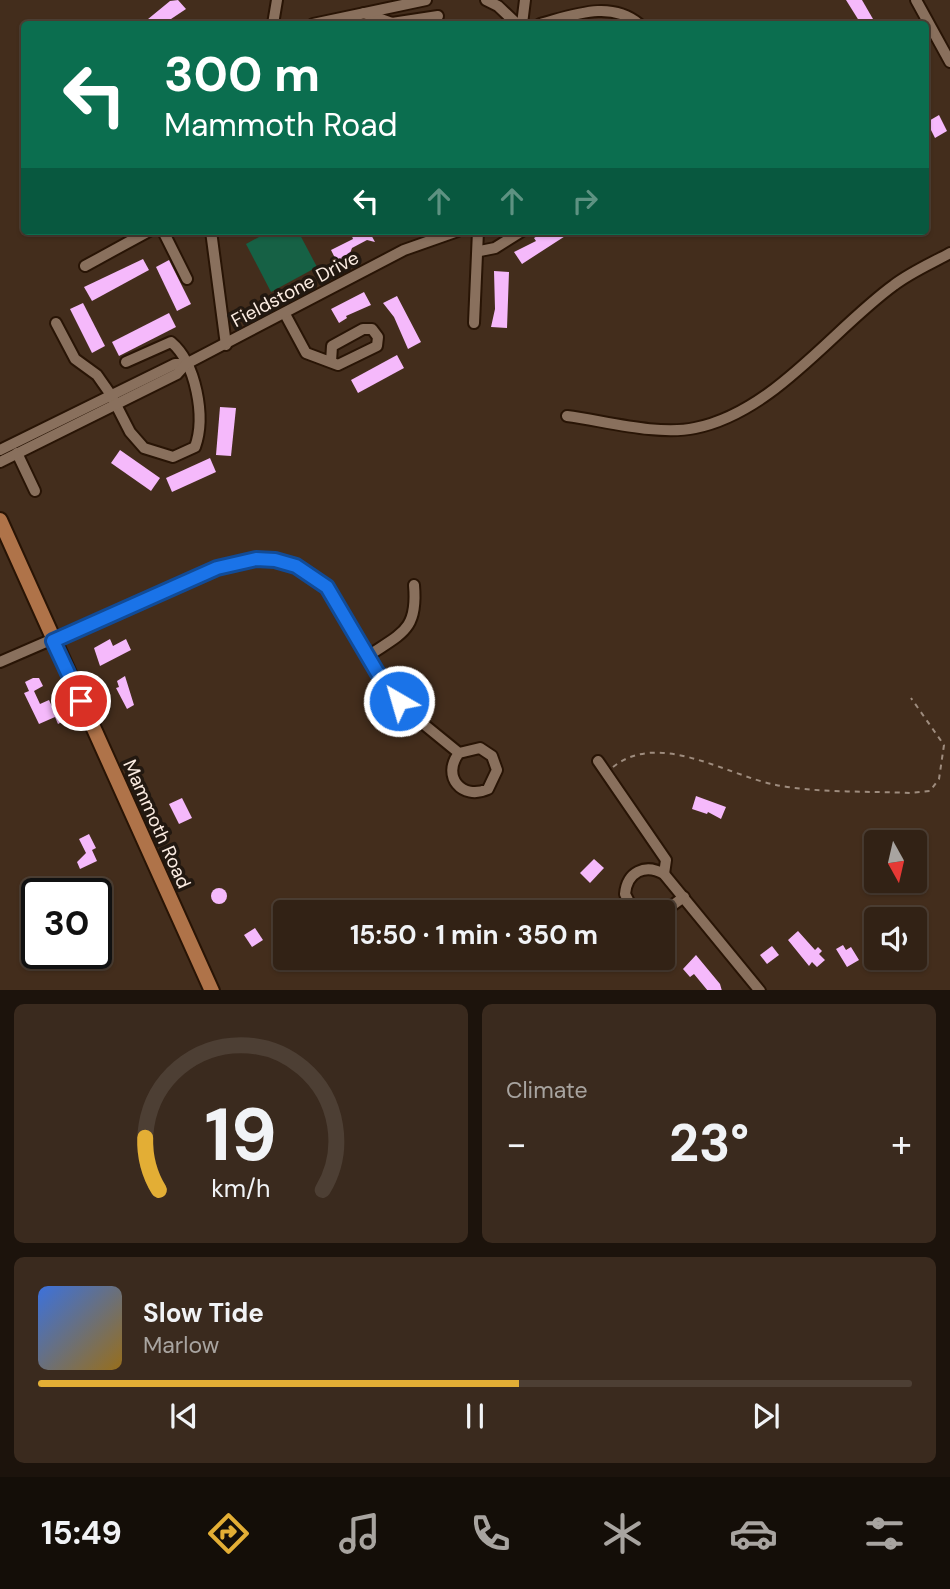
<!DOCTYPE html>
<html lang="en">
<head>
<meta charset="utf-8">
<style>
	:root { --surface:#322215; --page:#3a2a1e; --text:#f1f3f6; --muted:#a8a4a0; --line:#4d3f34; --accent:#e3ae35 }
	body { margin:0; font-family:"DM Sans",sans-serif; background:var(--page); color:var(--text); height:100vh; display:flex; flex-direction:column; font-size:26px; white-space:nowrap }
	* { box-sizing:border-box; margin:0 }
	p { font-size:23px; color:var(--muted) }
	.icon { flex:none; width:38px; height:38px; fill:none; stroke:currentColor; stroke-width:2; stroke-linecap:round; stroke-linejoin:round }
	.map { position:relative; height:990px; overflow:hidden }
	.panel { display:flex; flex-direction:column; gap:14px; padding:14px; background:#1c130c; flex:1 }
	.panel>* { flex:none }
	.hud { position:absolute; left:21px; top:21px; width:908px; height:214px; border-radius:7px; box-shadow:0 2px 5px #0004,0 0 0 2px var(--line); background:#0b6e4f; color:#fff; overflow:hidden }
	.needle { width:46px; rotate:172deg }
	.buttons { position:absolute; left:864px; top:830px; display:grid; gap:14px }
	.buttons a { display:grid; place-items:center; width:63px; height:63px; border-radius:7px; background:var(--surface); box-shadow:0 2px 5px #0004,0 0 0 2px var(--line); font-size:35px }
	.speed { position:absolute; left:21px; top:878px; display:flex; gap:14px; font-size:35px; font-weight:700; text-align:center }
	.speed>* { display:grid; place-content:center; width:91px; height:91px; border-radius:50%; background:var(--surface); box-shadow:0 2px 5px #0004,0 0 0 2px var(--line); line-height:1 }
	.speed .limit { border:4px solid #111; border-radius:10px; background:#fff; color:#111 }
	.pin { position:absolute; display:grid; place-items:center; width:60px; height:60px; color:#fff; margin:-30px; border:4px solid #fff; border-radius:50%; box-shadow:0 2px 7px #0007 }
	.me { position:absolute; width:77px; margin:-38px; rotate:322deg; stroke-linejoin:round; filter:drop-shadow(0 0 5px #0008) }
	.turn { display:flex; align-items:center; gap:24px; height:147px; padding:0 28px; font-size:32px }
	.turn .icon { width:91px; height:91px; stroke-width:2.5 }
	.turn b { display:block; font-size:49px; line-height:60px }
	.lanes { display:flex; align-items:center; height:66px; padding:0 28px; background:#0003; justify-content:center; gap:35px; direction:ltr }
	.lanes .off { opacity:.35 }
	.big { font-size:52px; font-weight:700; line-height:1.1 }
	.panel .tile { flex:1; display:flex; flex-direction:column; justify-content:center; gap:10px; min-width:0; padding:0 24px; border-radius:10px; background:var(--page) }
	.panel .dial { align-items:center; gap:0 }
	.dial svg { height:182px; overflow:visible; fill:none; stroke:var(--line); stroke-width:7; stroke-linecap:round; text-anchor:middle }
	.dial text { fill:var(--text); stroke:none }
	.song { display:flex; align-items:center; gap:21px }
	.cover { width:84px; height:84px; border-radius:10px; background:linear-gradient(135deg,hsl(220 70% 55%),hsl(40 70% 35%)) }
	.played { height:7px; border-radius:4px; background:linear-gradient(90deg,var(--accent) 55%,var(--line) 55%) }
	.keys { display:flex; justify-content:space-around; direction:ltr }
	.heat { display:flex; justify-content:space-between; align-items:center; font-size:38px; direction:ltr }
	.panel .tiles { flex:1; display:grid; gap:14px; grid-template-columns:1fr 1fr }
	.tile:last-child { grid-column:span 2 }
	.trip { position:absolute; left:273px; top:900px; width:402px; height:70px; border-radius:7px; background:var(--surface); box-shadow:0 2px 5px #0004,0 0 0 2px var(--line); font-weight:700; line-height:70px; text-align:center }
	.tab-bar { display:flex; height:112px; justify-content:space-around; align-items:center; background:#140e08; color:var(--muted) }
	.tab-bar .icon { width:49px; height:49px }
	.tab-bar .current { color:var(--accent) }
	.tab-bar b { font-size:32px; color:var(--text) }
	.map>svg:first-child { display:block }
	.green { fill:#166145 }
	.building { fill:#f5b9fb }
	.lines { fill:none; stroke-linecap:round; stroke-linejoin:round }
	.minor-casing { stroke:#281405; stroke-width:14 }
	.major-casing { stroke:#281405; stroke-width:18 }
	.path { stroke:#9e8c7e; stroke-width:2; stroke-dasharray:5 5; stroke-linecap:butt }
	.minor { stroke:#89705d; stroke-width:10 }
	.major { stroke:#af7349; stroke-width:14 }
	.route-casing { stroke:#114b97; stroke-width:18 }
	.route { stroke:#1a73e8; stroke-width:12 }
	.labels { text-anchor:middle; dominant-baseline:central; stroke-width:7; stroke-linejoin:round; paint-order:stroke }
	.street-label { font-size:19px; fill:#fbece2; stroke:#221810 }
</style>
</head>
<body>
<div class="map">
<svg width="950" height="991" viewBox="0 0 950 991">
	<rect width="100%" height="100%" fill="#432d1c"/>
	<polygon class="green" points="270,231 298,231 317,267 271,292 246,244"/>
	<g class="building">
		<polygon points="178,0 186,9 171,19 173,21 169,24 142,24 170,1"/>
		<polygon points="846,0 862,0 873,19 861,24"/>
		<polygon points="939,115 947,131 935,138 927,122"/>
		<polygon points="350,231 369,231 375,242 367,240 352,248 349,256 337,262 331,250 353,239"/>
		<polygon points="545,231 573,231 522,264 514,252 536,241 534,238"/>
		<polygon points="143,259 149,270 92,301 84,287"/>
		<polygon points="169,260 191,304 177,311 156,267"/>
		<polygon points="494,271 509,272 507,328 491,327 495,309"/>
		<polygon points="364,292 371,305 346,316 347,318 339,323 331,309"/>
		<polygon points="397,296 421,342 408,349 394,317 383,303"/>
		<polygon points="83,303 105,346 92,353 70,309"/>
		<polygon points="169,313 176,327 119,356 112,342"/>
		<polygon points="397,355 404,368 358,393 351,380"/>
		<polygon points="220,407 236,408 231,456 216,455"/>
		<polygon points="120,450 160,478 151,491 111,463"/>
		<polygon points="210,458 216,472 172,492 166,478"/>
		<polygon points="110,639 113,646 126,639 131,650 100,666 94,648"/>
		<polygon points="125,676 134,705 127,709 116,688 119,687 117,681"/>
		<polygon points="33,678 39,678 43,686 34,691 40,704 49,700 56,715 67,710 71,717 58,724 55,717 39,724 24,693 29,691 25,682"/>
		<polygon points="696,796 726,807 721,819 708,812 707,814 692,809"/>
		<polygon points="182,798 192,818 179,824 169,804"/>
		<polygon points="89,834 96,848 92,850 97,861 80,869 77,862 86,853 79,839"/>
		<polygon points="594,859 604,868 590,883 580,873"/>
		<circle cx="219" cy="896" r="8"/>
		<polygon points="255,928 263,940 252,947 244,935"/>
		<polygon points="798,931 815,950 818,947 822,951 819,954 825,960 817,967 812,962 809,966 788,940"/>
		<polygon points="843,945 846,950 851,947 859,960 847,967 836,949"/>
		<polygon points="772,946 779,955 767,964 760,955"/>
		<polygon points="696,955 720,984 722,991 708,991 694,974 690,977 683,969"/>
	</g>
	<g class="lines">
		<defs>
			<g id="minor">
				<polyline points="486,0 498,6 517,24"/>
				<polyline points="916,0 950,62"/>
				<polyline points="364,13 392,23 438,16"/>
				<polyline points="273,24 277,0"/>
				<polyline points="313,24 426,0"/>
				<polyline points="522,24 525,0"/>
				<path d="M 540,24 C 574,15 610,0 639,24"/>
				<polyline points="163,231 187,279"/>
				<polyline points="211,231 226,345"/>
				<polyline points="480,251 495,248 522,231"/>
				<polyline points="85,266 149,231"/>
				<polyline points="285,314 306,353 338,365 377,346 378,337 372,329 363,329 332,346 331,362"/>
				<path d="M 56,323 L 75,359 L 97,375 L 111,395 L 130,432 L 144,448 L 173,457 L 195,447 C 206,417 196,363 171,342 L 126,362"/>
				<polyline points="474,323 478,231"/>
				<path d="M 567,416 C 605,421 658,436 695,428 C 774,412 832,330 894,285 C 911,272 932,263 950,253"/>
				<polyline points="0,450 175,364 186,364"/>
				<polyline points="17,453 35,491"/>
				<polyline points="0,462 177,374 186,364 404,250 458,231"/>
				<path d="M 368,656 C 402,633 418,630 414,585"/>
				<path d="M 0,662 L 217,568 L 256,559 L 275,560 L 296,566 L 327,587 L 387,687 L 421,722 L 459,753 C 441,776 462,801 488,789 L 497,770 L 492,756 L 480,748 L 459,753"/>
				<polyline points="598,761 666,860 664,874"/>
				<path d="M 634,912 L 625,894 C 627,872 645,863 664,874 L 760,991"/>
				<polyline points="663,912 684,897"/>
			</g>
			<polyline id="major" points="0,520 212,991"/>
		</defs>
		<use href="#minor" class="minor-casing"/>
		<use href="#major" class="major-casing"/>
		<path class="path" d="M 613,767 C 659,730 726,775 776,785 C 815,793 870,791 911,793 L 930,791 L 939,779 L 944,745 L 911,698"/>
		<use href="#minor" class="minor"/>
		<use href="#major" class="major"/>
	</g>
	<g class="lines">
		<defs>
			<polyline id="route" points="81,701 53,641 217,568 256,559 275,560 296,566 327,587 377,672 399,701"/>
		</defs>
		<use href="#route" class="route-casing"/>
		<use href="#route" class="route"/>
	</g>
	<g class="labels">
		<g class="street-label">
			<text transform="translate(295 289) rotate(-28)">Fieldstone Drive</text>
			<text transform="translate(157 824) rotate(66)">Mammoth Road</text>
		</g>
	</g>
</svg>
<div class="buttons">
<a><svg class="needle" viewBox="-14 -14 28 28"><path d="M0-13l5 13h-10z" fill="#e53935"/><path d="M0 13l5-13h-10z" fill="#a8a4a0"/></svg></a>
<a><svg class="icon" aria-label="sound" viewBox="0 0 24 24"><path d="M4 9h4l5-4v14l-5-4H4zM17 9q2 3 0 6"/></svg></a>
</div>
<div class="speed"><div class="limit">30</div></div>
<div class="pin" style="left:81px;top:701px;background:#d93025"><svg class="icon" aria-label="arrive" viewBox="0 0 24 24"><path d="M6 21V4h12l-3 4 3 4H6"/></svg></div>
<svg class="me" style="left:399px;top:701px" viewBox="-20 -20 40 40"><circle r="17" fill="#1a73e8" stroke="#fff" stroke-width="3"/><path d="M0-11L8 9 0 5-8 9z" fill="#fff"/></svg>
<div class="trip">15:50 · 1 min · 350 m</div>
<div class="hud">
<div class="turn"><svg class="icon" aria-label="left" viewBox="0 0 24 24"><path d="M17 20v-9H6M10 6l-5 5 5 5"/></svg><div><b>300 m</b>Mammoth Road</div></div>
<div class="lanes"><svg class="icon" aria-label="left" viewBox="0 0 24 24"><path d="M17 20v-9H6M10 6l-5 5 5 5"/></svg><svg class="icon off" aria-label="ahead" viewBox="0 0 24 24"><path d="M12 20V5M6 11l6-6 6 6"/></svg><svg class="icon off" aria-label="ahead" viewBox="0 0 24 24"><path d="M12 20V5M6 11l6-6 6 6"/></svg><svg class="icon off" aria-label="right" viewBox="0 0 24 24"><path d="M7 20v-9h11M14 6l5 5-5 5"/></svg></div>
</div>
</div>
<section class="panel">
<div class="tiles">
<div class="tile dial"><svg viewBox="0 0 100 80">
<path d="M14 69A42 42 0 1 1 86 69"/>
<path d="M14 69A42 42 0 0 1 8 46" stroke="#e3ae35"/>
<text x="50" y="56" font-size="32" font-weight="700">19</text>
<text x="50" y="72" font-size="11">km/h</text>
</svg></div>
<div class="tile"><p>Climate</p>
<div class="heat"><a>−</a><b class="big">23°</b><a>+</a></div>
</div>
<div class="tile">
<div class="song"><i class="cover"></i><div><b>Slow Tide</b><p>Marlow</p></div></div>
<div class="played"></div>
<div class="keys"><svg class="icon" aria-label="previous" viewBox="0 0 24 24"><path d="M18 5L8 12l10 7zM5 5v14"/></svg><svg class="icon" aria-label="pause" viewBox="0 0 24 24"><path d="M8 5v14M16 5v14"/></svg><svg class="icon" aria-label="next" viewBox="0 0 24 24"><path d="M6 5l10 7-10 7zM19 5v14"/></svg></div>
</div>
</div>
</section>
<nav class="tab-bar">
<b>15:49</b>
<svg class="icon current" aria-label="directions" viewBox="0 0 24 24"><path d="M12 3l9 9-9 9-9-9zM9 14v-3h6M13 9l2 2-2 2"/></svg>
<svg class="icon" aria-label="music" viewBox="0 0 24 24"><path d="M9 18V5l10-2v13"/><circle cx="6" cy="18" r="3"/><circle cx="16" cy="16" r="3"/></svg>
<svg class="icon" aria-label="phone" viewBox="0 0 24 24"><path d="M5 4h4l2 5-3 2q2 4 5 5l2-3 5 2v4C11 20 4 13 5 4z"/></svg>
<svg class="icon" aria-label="climate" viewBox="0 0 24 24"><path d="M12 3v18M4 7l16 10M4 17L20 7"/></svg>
<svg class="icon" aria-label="car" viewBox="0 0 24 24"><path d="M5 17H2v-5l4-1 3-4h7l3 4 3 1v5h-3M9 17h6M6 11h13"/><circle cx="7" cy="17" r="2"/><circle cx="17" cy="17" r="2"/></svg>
<svg class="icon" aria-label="filters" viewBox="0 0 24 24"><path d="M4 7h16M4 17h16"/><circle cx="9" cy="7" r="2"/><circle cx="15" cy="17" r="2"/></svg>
</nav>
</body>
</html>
